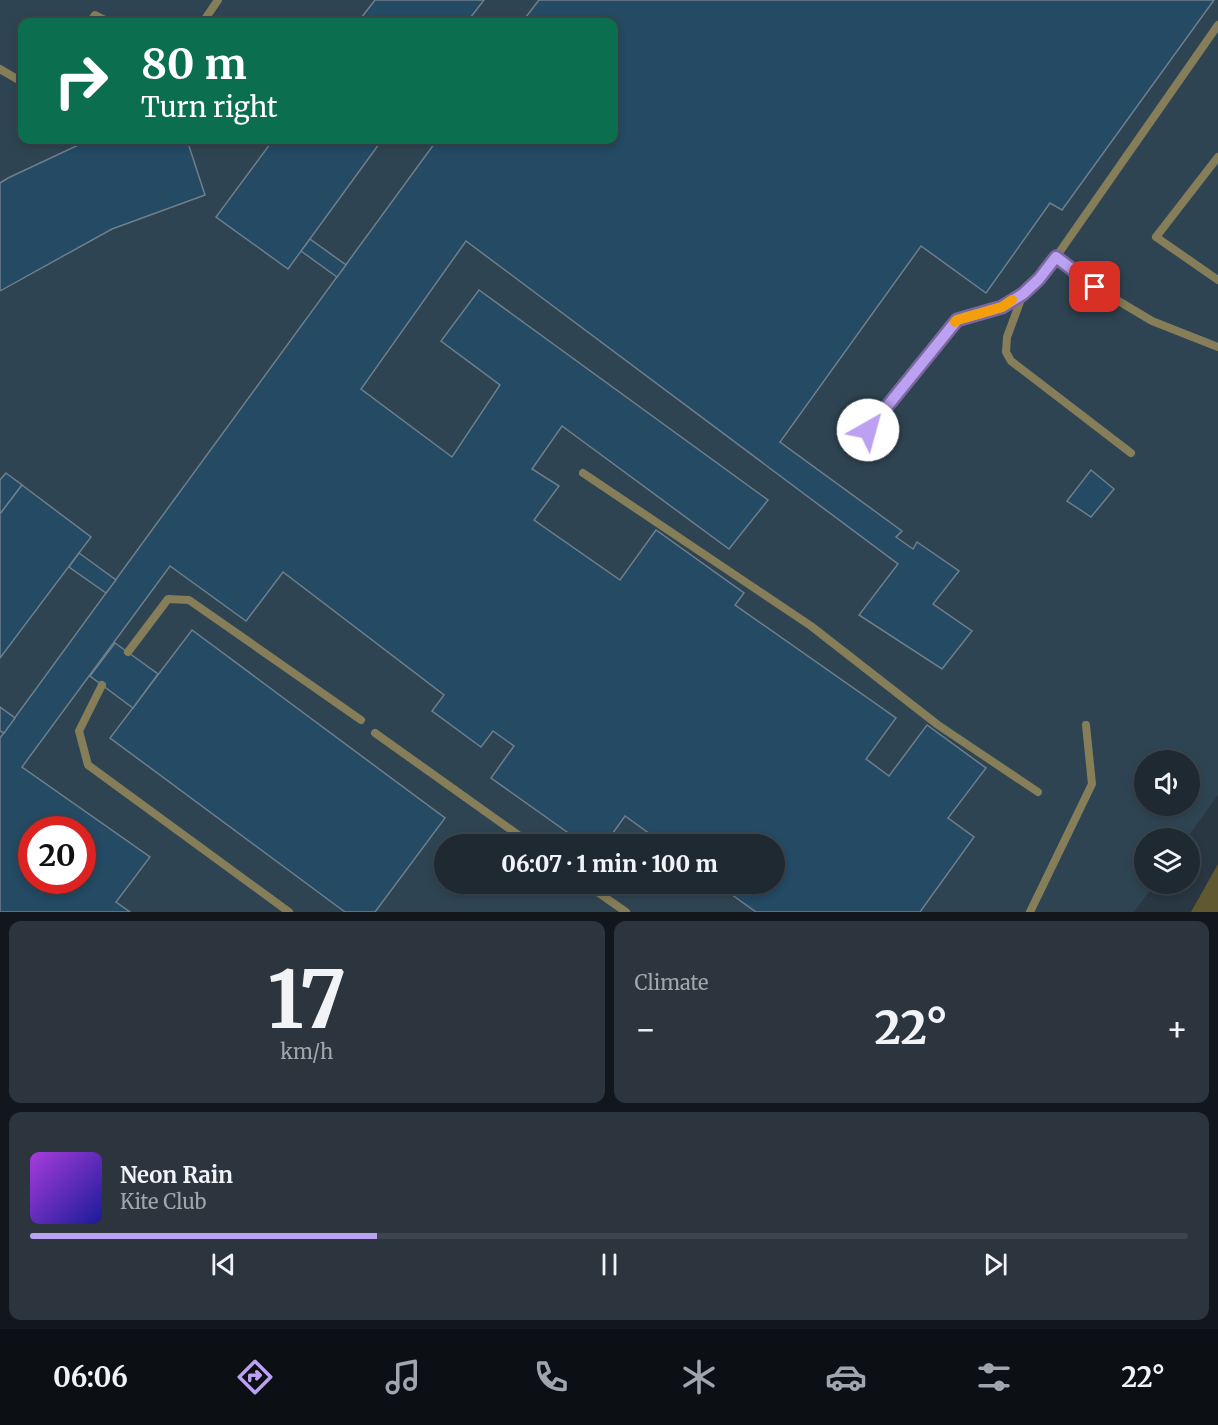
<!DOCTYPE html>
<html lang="en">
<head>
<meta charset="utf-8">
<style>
	:root { --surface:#1f2932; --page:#2c353e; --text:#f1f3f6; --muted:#a1a6ac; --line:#3c454d; --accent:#bca0f2 }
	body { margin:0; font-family:Merriweather,serif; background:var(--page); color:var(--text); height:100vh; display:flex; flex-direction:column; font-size:22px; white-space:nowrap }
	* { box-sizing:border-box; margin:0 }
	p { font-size:20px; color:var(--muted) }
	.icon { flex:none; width:33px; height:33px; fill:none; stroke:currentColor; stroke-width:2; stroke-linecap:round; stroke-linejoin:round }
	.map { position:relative; height:912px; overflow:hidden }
	.drawer { display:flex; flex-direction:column; gap:9px; padding:9px; background:#11171c; flex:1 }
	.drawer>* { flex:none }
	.top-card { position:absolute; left:18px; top:18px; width:600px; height:126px; border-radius:12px; box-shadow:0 3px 9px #0003,0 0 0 2px var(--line); background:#0b6e4f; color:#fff; overflow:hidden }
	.fabs { position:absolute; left:1134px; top:750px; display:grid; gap:12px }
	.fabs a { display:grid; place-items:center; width:66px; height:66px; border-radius:50%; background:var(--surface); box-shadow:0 3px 9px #0003,0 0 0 2px var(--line); font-size:30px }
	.speed { position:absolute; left:18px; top:816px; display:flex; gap:12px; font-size:30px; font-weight:700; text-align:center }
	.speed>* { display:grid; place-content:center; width:78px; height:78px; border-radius:50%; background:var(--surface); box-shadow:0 3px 9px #0003,0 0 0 2px var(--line); line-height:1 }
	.speed .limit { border:9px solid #d22; background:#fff; color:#111 }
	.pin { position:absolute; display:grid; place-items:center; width:51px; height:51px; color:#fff; margin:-26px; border-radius:12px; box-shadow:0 3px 9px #0006 }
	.me { position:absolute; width:66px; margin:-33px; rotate:38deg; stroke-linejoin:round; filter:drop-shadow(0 0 4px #0008) }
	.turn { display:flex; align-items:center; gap:21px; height:126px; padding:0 24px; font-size:27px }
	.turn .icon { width:78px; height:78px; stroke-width:2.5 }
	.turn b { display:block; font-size:42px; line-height:51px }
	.big { font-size:45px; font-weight:800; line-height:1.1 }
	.drawer .widget { flex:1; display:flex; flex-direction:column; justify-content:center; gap:9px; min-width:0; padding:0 21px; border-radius:12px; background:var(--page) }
	.drawer .dial { align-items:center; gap:0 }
	.dial b { font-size:78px; line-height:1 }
	.song { display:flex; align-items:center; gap:18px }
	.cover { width:72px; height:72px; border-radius:9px; background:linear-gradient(135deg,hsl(280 70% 55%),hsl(240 70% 35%)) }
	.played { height:6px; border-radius:3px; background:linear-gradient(90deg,var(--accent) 30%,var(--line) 30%) }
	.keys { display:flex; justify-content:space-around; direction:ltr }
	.heat { display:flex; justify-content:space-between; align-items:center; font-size:33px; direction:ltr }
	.drawer .tiles { flex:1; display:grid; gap:9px; grid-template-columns:1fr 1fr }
	.widget:last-child { grid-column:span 2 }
	.trip { position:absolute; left:434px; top:834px; width:351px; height:60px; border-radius:30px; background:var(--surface); box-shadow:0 3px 9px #0003,0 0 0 2px var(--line); font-weight:800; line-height:60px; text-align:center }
	.dock { display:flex; height:96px; justify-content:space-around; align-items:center; background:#0c1014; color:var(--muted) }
	.dock .icon { width:42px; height:42px }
	.dock .selected { color:var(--accent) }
	.dock b { font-size:27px; color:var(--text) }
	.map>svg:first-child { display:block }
	.built { fill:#2f4452; fill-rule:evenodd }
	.green { fill:#605831 }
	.building { fill:#244a64; stroke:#6e7f8b; stroke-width:1.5; fill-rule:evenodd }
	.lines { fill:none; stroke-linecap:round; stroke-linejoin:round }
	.lane { stroke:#867e58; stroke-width:8 }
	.route-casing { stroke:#7a689d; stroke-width:15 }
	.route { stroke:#bca0f2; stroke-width:10 }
	.slow { stroke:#f59e0b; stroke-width:10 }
</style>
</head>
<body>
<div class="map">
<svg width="1218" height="912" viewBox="0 0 1218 912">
	<rect width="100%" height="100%" fill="#293742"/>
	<path class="built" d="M 0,0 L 1218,0 L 1218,795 L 1187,838 L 1144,838 L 1144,884 L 1155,884 L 1134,912 L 0,912 ZM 22,22 L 614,22 L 614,140 L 22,140 ZM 1144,760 L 1190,760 L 1190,806 L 1144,806 ZM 32,830 L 82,830 L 82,880 L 32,880 ZM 444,844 L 774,844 L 774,884 L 444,884 Z"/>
	<polygon class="green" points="1218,864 1218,912 1191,912"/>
	<g class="building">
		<polygon points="375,0 484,0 467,22 358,22"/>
		<path d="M 539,0 L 1214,0 L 1062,210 L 1050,203 L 986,293 L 921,246 L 780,442 L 902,531 L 896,537 L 913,549 L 917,542 L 959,571 L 933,604 L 972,631 L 942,669 L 859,615 L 898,564 L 466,241 L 361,389 L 452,457 L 500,385 L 441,341 L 479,290 L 768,500 L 729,549 L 562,426 L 532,469 L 559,486 L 534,520 L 620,580 L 656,530 L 744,593 L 735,605 L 896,718 L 866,759 L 889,776 L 927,725 L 986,768 L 948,818 L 974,837 L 920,912 L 756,912 L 717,884 L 774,884 L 774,844 L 664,844 L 625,816 L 605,844 L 584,844 L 491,778 L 514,746 L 493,731 L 481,747 L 432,711 L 444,695 L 283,572 L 246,621 L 170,566 L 22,767 L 150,857 L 116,902 L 130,912 L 0,912 L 0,738 L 437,140 L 614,140 L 614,22 L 522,22 ZM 32,830 L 82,830 L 82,880 L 32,880 Z"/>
		<polygon points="89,140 187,140 205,195 112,229 0,291 0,183 8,178"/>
		<polygon points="273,140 382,140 288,269 216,217"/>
		<polygon points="310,239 346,265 337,277 301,251"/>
		<polygon points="1091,470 1114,489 1091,517 1067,501"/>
		<polygon points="6,473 22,485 0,514 0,480"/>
		<polygon points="22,485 91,537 0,658 0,514"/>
		<polygon points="79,553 116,580 106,593 69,567"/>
		<polygon points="192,630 445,818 375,912 345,912 110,738"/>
		<polygon points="115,643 158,674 133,708 90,676"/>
		<polygon points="0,707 15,718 4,733 0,731"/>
	</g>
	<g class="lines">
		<g class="lane">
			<polyline points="90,22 95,15 109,22"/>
			<polyline points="203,22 218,0"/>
			<polyline points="0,69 22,82"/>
			<polyline points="1218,157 1156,237 1218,280"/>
			<polyline points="1056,257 1218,25"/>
			<polyline points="1023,294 1007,337 1006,352 1011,361 1131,453"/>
			<polyline points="869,430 957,320 1002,307 1023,294 1039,279 1056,257 1095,287 1152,321 1218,347"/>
			<polyline points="583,473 811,626 938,725 1038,792"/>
			<polyline points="128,652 168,599 189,600 361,720"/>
			<polyline points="102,685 79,731 88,765 289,912"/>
			<polyline points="375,733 531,844"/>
			<polyline points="586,884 626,912"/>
			<polyline points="1030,912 1092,784 1086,725"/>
		</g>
	</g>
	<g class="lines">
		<defs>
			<polyline id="route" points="868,430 957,320 1002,307 1023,294 1039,279 1056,257 1095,287"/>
		</defs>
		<use href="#route" class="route-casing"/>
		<use href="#route" class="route"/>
		<polyline class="slow" points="955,322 957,320 1002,307 1012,300"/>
	</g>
</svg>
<div class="fabs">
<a><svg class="icon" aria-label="sound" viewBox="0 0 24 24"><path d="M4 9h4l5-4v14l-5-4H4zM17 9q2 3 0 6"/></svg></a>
<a><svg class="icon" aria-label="layers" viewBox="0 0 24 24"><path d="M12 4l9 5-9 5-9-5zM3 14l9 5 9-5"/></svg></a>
</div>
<div class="speed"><div class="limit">20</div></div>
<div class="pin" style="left:1095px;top:287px;background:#d93025"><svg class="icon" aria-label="arrive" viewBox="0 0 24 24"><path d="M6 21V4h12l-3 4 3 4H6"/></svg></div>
<svg class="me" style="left:868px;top:430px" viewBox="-20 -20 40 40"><circle r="19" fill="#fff"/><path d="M0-13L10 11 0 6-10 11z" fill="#bca0f2"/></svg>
<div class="trip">06:07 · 1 min · 100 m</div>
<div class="top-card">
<div class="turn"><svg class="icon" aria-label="right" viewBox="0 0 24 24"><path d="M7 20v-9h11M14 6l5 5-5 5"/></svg><div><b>80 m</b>Turn right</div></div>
</div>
</div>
<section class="drawer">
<div class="tiles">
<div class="widget dial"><b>17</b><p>km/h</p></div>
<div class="widget"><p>Climate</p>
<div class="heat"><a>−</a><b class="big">22°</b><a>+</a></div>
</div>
<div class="widget">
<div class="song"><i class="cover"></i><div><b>Neon Rain</b><p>Kite Club</p></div></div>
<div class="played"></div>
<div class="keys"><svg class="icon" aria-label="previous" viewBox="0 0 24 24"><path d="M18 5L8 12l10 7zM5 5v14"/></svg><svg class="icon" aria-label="pause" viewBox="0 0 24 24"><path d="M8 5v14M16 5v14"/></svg><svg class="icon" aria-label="next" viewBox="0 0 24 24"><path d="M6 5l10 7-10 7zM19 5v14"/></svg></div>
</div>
</div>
</section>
<nav class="dock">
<b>06:06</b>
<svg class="icon selected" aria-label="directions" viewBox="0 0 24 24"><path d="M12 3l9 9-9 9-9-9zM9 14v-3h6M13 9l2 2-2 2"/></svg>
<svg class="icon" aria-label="music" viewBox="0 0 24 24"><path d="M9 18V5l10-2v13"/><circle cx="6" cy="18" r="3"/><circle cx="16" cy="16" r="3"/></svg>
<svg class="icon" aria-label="phone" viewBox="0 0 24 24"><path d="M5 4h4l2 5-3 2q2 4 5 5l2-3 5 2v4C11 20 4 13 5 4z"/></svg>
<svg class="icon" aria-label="climate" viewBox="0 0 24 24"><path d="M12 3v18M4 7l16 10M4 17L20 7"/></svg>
<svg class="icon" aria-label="car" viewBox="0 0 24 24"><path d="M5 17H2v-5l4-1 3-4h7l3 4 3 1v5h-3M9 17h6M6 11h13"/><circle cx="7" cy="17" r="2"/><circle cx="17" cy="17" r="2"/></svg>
<svg class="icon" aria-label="filters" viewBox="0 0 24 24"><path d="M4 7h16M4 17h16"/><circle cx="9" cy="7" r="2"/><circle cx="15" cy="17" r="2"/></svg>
<b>22°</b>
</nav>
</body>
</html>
